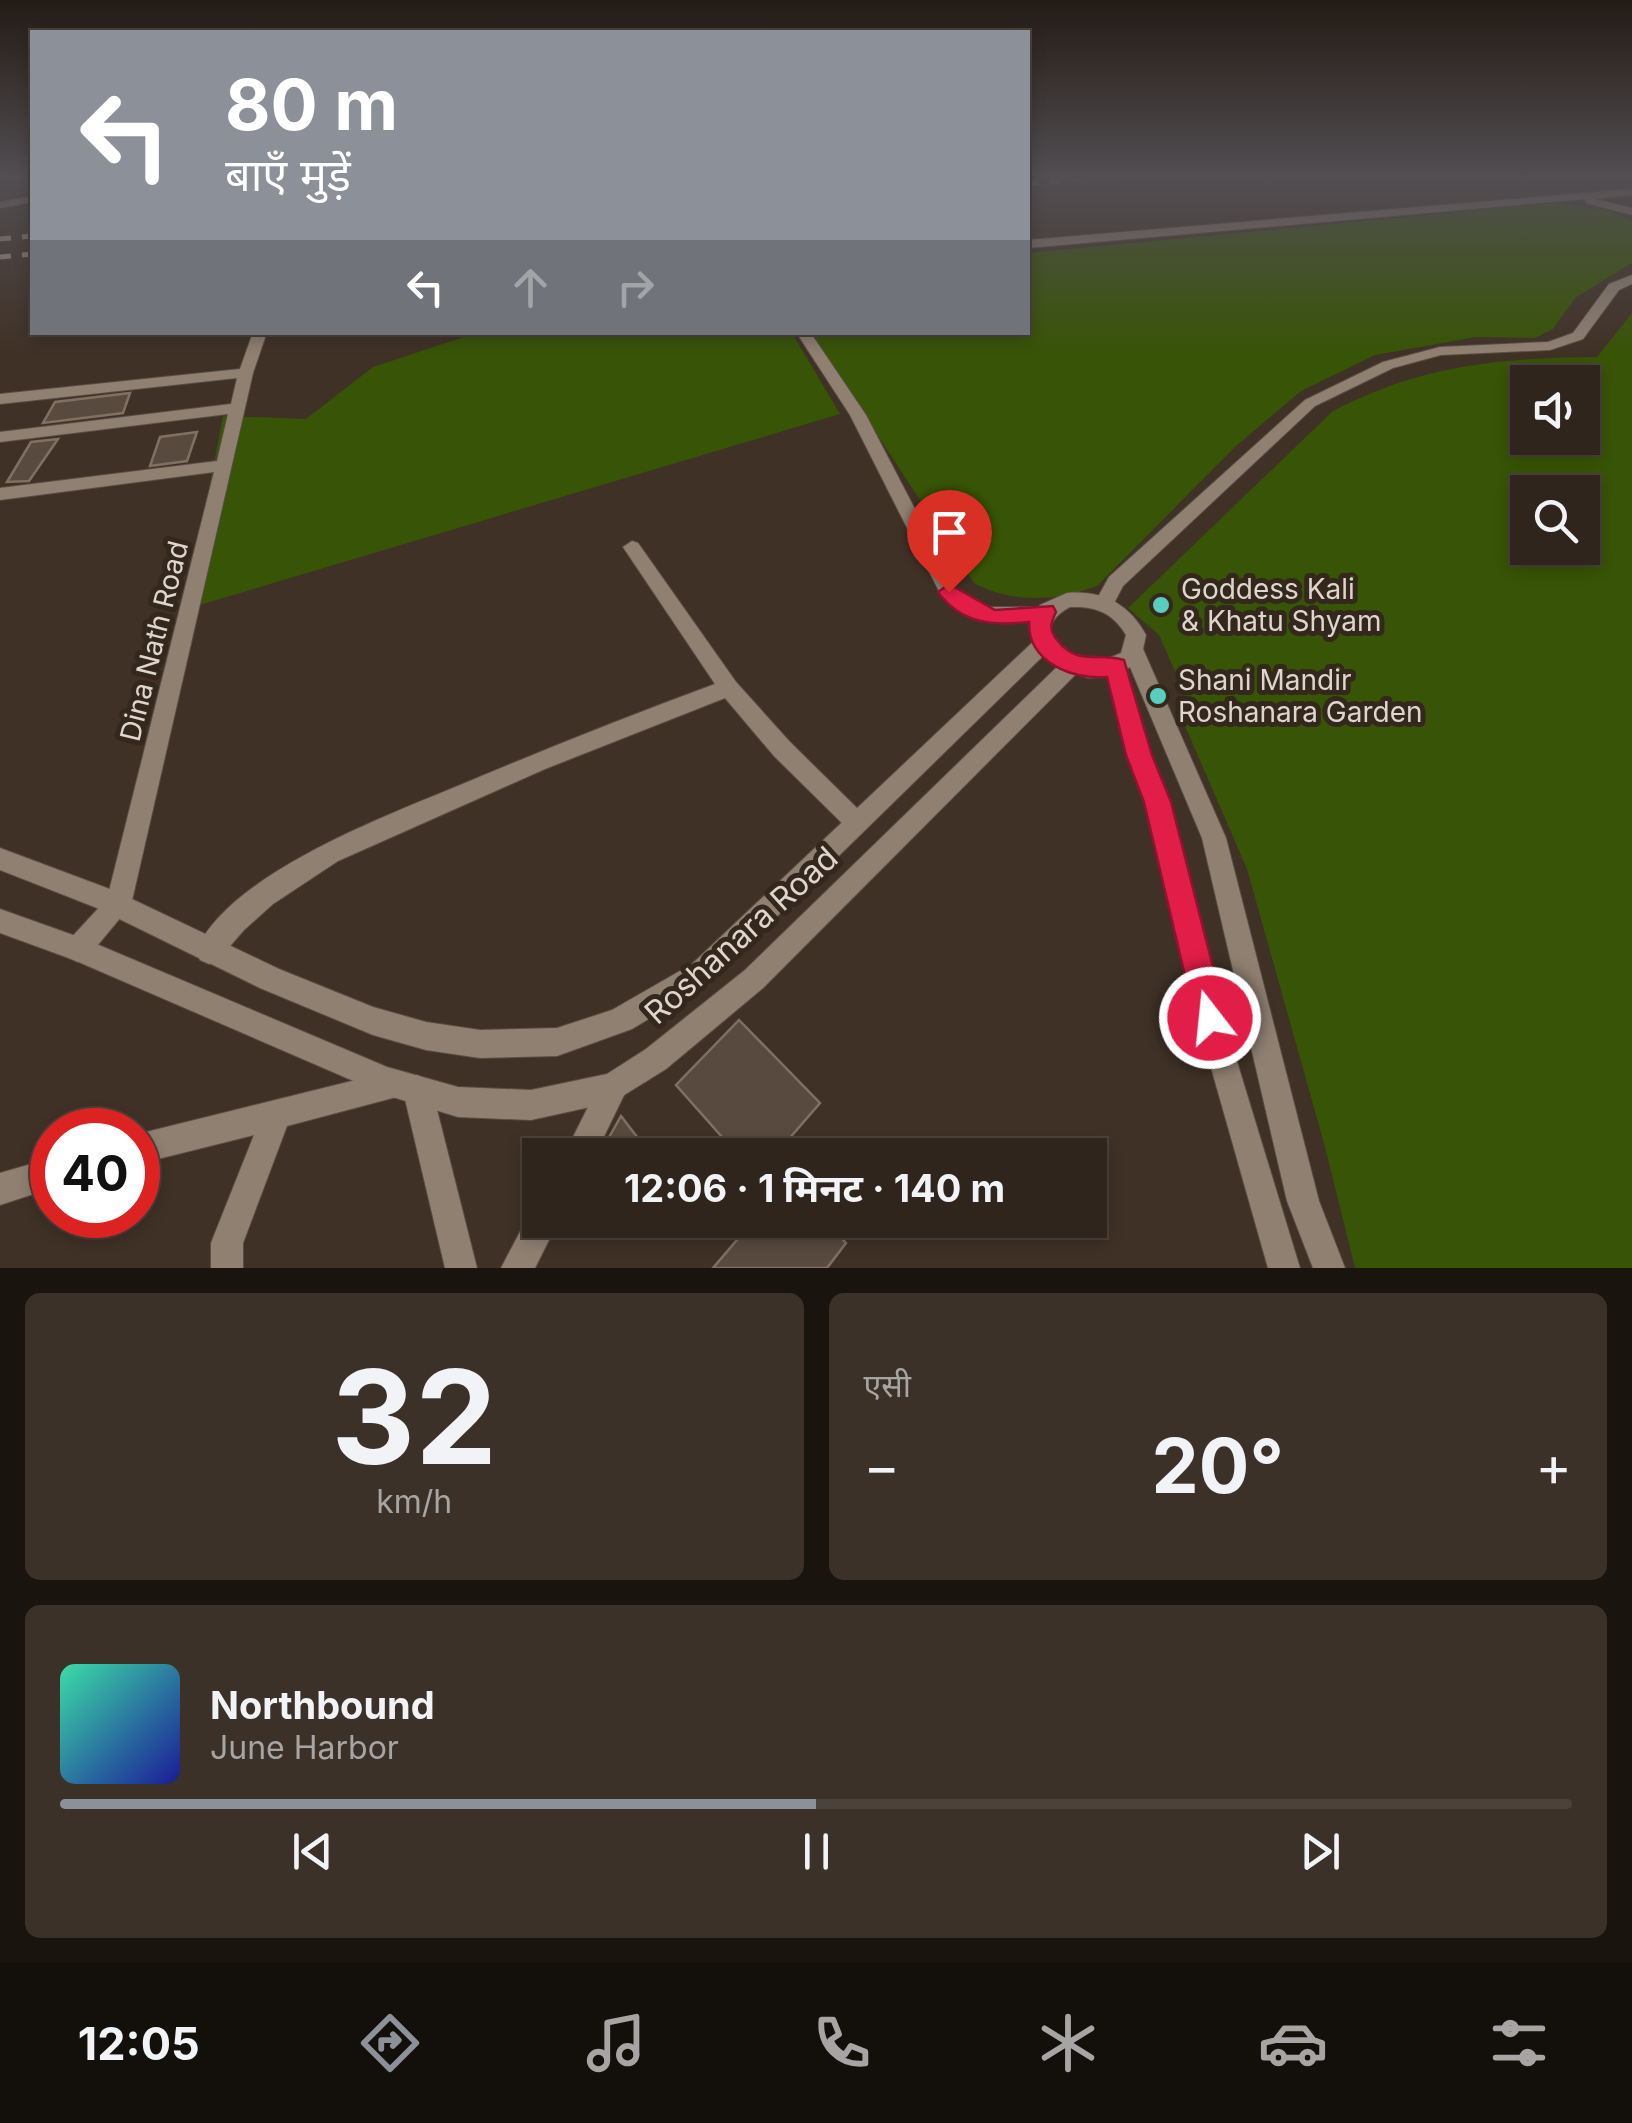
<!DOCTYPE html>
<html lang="hi">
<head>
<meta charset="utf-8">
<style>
	:root { --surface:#2f251c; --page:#3b3129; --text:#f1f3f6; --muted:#a7a5a3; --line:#4a423b; --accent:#8c9099 }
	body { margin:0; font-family:Inter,"Noto Sans Devanagari",sans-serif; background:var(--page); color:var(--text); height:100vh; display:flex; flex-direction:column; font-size:38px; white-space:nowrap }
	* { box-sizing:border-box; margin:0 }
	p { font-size:32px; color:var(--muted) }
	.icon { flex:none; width:55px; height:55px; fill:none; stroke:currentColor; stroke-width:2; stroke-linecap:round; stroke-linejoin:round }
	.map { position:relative; height:1268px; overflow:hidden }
	.drawer { display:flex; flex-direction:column; gap:25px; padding:25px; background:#1a140f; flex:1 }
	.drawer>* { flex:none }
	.hud { position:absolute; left:30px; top:30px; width:1000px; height:305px; border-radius:0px; box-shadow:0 5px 15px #0003,0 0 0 2px var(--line); background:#8c9099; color:#fff; overflow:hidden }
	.buttons { position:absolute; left:1510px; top:365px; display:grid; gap:20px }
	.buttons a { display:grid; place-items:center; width:90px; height:90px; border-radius:0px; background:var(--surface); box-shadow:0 5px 15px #0003,0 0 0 2px var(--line); font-size:50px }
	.speed { position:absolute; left:30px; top:1108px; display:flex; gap:20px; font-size:50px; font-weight:700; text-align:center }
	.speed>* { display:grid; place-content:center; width:130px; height:130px; border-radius:50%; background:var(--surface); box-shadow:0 5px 15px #0003,0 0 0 2px var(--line); line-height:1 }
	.speed .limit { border:15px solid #d22; background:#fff; color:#111 }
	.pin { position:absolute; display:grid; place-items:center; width:85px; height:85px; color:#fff; margin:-102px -42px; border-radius:50% 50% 50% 0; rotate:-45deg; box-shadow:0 0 10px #0007 }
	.pin .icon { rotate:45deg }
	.me { position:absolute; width:110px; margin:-55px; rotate:344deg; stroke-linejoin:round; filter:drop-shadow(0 0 8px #0008) }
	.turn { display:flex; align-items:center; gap:35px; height:210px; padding:0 30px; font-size:45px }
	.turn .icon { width:130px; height:130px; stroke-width:2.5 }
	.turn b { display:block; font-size:70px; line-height:85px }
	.lanes { display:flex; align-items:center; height:95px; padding:0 30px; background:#0003; justify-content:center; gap:50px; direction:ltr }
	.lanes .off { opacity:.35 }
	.big { font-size:75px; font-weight:700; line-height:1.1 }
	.drawer .tile { flex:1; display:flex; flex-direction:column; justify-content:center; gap:15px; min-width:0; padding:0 35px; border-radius:15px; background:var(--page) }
	.drawer .dial { align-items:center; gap:0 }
	.dial b { font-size:130px; line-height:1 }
	.song { display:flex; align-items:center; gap:30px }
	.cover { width:120px; height:120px; border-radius:15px; background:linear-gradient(135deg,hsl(160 70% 55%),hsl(240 70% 35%)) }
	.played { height:10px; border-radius:5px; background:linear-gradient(90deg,var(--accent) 50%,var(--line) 50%) }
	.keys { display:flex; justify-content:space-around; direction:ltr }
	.heat { display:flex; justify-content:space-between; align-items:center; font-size:55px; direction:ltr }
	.drawer .tiles { flex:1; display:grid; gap:25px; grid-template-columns:1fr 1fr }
	.tile:last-child { grid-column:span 2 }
	.trip { position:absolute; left:522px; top:1138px; width:585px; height:100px; border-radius:0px; background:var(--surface); box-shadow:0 5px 15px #0003,0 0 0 2px var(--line); font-weight:700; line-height:100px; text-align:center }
	.tabs { display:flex; height:160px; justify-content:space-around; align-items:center; background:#130f0b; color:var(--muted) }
	.tabs .icon { width:70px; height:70px }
	.tabs .current { color:var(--accent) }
	.tabs b { font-size:45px; color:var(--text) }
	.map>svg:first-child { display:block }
	.green { fill:#385406; fill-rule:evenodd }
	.building { fill:#584a3e; stroke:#807063; stroke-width:2.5 }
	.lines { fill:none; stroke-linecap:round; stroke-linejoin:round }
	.minor-casing { stroke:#594e44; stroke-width:2 }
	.tertiary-casing { stroke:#594e44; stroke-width:2 }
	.minor { fill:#908072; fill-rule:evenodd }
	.tertiary { fill:#908072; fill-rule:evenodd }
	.rail { stroke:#9f948c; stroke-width:5; stroke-dasharray:11 11; stroke-linecap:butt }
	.route { fill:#e11d48; stroke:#92132f; stroke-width:2.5 }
	.poi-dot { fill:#59cebf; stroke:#34271c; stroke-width:4 }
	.labels { text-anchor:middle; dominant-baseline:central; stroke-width:10; stroke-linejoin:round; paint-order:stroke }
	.poi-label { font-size:28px; fill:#ded5ce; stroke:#34271c; text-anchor:start }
	.street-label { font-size:28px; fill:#ded5ce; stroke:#34271c }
	.near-street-label { font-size:32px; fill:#ded5ce; stroke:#34271c }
</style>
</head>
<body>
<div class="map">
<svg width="1632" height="1268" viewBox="0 0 1632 1268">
	<rect width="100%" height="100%" fill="#3f3126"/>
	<g class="green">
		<path d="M 1554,203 L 1611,211 L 1632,221 L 1632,263 L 1575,298 L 1553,329 L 1535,338 L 1476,337 L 1375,355 L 1301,391 L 1236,446 L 1097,586 C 1056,601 1013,604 974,583 L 811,333 L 1028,332 L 1028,253 Z"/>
		<path d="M 1632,313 L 1632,1268 L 1355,1268 L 1325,1147 L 1247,869 L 1185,726 L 1185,694 L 1159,635 L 1128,608 L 1333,411 C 1421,365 1499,358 1597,357 ZM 1528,382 L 1582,382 L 1582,438 L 1528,438 ZM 1582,492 L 1582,548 L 1528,548 L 1528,492 Z"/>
		<polygon points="476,333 792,333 840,414 186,609 223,416 306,419 373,367"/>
	</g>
	<g class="building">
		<polygon points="130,393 123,413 43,423 55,402"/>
		<polygon points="197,432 187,461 150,466 160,437"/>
		<polygon points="58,439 29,481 7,482 31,442"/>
		<polygon points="739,1020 820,1103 775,1155 738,1155 676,1085"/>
		<polygon points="621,1116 651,1155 599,1155"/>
		<polygon points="754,1220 826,1220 846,1243 827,1268 713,1268"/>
	</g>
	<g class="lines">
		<defs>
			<g id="minor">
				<polygon points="1632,189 1632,195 1594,199 1632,208 1632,215 1586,203 1585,199 1028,248 1028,240"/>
				<polygon points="32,196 32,202 0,208 0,202"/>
				<polygon points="1632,275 1632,284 1619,290 1583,339 1550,350 1441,355 1393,368 1315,406 1123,586 1111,609 1097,609 1094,604 1109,577 1305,400 1383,362 1440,347 1548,342 1573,333 1609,284"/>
				<polygon points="253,332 267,332 253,373 131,905 87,958 78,962 69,958 65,949 69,940 107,899 214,472 0,500 0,488 217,461 228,414 0,442 0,432 231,404 237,378 0,404 0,394 240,369"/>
				<path d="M 796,332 L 810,332 L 866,415 L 956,588 L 986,607 L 1052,607 L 1055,612 L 1052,617 C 1012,628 974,625 942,597 L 850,415 Z"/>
				<path d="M 632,541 L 638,543 L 736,682 L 790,742 L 863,814 L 867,821 L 863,828 L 855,831 L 847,828 L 774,756 L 725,698 L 545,769 L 338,861 L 273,904 L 244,930 L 218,960 L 209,964 L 200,960 L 196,951 C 229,873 391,814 465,783 C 548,748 631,715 715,684 L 623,547 Z"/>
				<polygon points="396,1070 406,1074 408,1079 417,1075 427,1080 432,1090 477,1268 445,1268 404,1095 287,1126 243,1243 243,1268 211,1268 211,1243 254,1135 138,1164 138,1134"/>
				<polygon points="613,1072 623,1077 628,1087 595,1155 564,1155 603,1077"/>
				<polygon points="52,1158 52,1188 0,1205 0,1173"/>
				<polygon points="540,1205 540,1220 559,1220 535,1268 501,1268 532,1209"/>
			</g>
			<path id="tertiary" d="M 1067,593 C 1103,590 1129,604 1146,635 L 1143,649 L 1226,838 L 1319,1201 L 1345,1268 L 1313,1268 L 1287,1201 L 1202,838 L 1130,667 L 1127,669 L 1150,755 L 1169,802 L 1213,983 L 1300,1268 L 1268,1268 L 1187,983 L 1145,802 L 1128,755 L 1108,676 L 1089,678 L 1076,674 L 763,988 L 666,1069 L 613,1102 L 531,1120 L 458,1117 L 386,1095 L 74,960 L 0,933 L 0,909 L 87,940 L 387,1067 L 458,1087 L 531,1090 L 607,1074 L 646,1049 L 745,970 L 1058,666 L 1044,655 L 710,982 L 632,1029 L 557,1056 L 480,1058 L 426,1050 L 373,1035 L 260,988 L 97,908 L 0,870 L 0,848 L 115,891 L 279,969 L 373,1007 L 426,1022 L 480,1030 L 557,1028 L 612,1010 L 692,964 L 1034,641 L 1030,624 L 1040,605 ZM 1070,607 C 1096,606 1113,613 1126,635 L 1121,653 C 1079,675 1019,634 1070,607 Z"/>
		</defs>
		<use href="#minor" class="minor-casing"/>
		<use href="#tertiary" class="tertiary-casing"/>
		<use href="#minor" class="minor"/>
		<use href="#tertiary" class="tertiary"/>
		<g class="rail">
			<polyline points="1028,183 1117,176"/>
			<polyline points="0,239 32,236"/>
			<polyline points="0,257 32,254"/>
		</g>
	</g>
	<linearGradient id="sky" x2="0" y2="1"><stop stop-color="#231b15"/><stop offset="0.5" stop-color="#524e52"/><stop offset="1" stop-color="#524e52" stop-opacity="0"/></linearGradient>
	<rect width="1632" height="354" fill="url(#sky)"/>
	<path class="route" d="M 949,584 L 995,610 L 1053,606 L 1056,612 C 1050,624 1049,631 1058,641 C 1078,666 1098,652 1124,660 L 1152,755 L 1171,802 L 1226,1018 L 1222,1030 L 1210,1034 L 1199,1030 L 1195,1018 L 1144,802 L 1126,755 L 1107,677 C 1072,680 1028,662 1029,622 C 993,626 961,624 938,592 Z"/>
	<g class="poi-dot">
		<circle cx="1161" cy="605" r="10"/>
		<circle cx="1158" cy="696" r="10"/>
	</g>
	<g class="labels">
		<g class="poi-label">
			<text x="1181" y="589">Goddess Kali<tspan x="1181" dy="32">&amp; Khatu Shyam</tspan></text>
			<text x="1178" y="680">Shani Mandir<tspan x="1178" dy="32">Roshanara Garden</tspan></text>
		</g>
		<g class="street-label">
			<text transform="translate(154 641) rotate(-76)">Dina Nath Road</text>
		</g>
		<g class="near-street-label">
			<text transform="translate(741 935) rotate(-42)">Roshanara Road</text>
		</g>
	</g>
</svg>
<div class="buttons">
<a><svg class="icon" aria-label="sound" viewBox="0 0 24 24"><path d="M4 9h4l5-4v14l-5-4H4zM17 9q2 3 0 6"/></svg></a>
<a><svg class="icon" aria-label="search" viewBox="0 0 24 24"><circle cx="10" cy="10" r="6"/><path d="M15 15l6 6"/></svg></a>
</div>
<div class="speed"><div class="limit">40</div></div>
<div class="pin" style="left:949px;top:592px;background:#d93025"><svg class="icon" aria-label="arrive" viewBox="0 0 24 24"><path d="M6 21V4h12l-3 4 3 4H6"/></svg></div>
<svg class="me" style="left:1210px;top:1018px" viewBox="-20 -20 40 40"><circle r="17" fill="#e11d48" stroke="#fff" stroke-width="3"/><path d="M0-11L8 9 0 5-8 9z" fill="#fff"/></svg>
<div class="trip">12:06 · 1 मिनट · 140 m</div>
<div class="hud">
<div class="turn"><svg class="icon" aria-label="left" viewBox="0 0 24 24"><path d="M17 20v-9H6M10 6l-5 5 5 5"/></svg><div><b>80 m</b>बाएँ मुड़ें</div></div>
<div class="lanes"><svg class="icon" aria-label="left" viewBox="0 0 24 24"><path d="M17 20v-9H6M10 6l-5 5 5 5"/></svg><svg class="icon off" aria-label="ahead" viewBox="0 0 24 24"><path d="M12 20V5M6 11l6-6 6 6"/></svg><svg class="icon off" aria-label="right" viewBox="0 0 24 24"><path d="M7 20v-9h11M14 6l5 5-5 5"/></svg></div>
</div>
</div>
<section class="drawer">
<div class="tiles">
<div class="tile dial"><b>32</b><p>km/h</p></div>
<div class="tile"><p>एसी</p>
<div class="heat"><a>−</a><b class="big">20°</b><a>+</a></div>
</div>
<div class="tile">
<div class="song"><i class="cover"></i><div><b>Northbound</b><p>June Harbor</p></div></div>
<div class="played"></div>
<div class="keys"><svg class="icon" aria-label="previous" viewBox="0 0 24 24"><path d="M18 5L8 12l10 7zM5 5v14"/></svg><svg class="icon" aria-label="pause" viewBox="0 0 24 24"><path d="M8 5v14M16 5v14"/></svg><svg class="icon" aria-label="next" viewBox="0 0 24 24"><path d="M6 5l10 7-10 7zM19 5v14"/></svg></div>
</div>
</div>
</section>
<nav class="tabs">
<b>12:05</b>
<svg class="icon current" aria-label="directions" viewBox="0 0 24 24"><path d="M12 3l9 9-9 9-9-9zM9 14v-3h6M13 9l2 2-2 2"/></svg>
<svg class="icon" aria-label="music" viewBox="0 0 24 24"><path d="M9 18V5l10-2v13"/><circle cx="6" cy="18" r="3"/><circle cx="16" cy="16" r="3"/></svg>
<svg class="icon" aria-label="phone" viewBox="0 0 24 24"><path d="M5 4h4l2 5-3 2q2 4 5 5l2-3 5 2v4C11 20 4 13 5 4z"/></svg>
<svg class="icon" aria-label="climate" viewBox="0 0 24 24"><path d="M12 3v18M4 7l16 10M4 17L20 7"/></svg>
<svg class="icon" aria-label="car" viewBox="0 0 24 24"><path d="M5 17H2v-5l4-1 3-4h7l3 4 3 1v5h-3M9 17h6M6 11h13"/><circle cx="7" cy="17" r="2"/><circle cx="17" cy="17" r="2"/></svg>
<svg class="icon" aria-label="filters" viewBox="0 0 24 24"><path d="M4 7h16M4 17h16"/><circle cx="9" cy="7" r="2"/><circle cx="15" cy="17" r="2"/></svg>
</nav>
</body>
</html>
